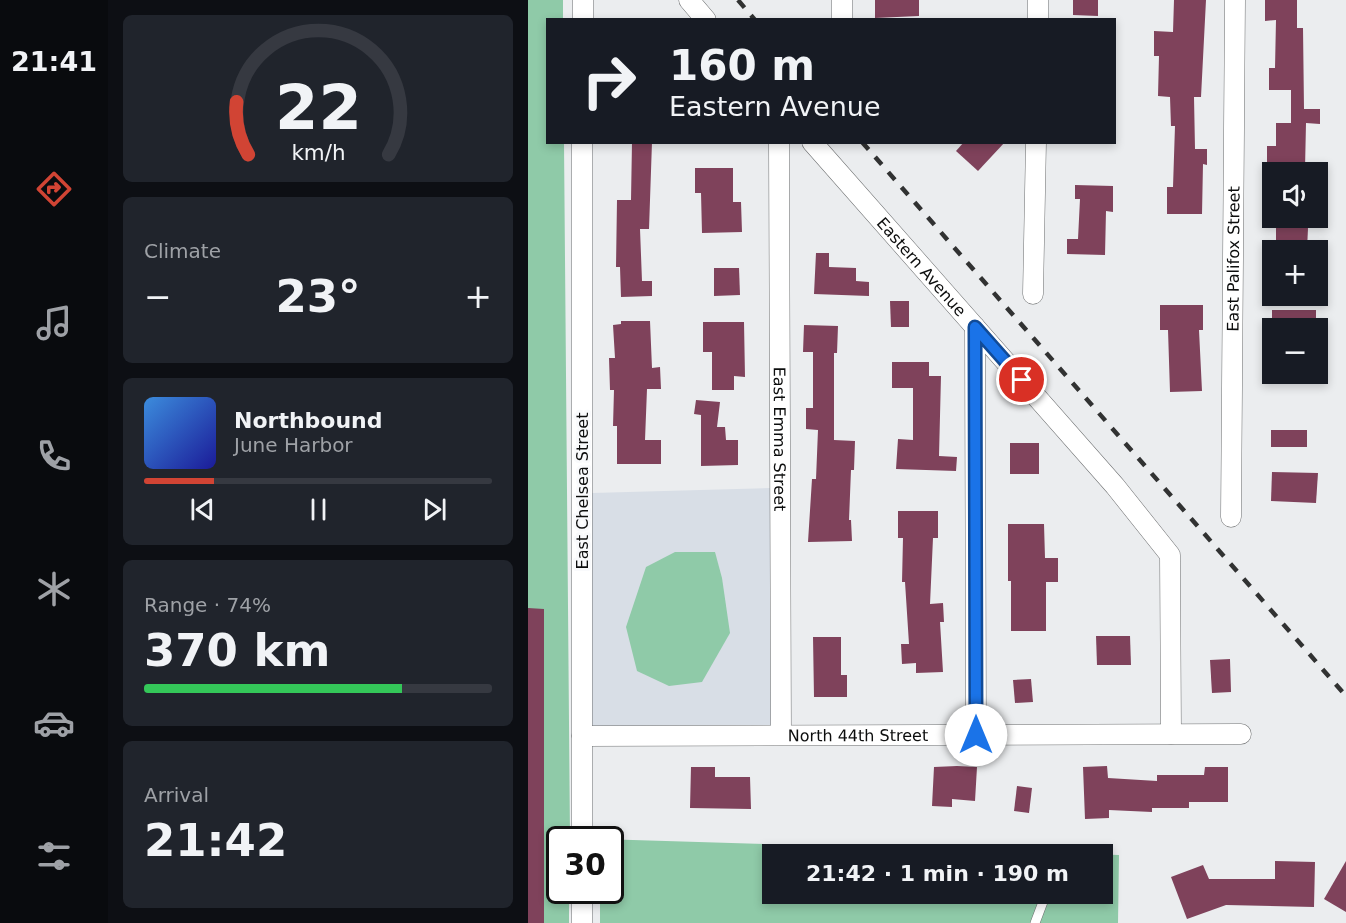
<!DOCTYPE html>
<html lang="en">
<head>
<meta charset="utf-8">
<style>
	:root { --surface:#171b24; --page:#20242c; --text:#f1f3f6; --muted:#9ea1a6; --line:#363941; --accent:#d14434 }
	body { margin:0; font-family:"DejaVu Sans",sans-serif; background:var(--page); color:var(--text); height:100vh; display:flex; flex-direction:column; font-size:22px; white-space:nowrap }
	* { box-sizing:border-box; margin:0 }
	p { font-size:20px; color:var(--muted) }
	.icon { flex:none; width:33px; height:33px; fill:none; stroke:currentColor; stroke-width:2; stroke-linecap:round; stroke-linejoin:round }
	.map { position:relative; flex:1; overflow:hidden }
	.panel { display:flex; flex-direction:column; gap:15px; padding:15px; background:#0d0f14; width:420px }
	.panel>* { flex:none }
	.hud { position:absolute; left:18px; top:18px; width:570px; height:126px; border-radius:0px; box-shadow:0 3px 9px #0003; background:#171b24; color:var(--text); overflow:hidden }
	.controls { position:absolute; left:734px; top:162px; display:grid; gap:12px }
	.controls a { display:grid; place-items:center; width:66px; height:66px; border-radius:0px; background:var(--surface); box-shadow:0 3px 9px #0003; font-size:30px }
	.speed { position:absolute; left:18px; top:826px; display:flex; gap:12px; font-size:30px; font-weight:700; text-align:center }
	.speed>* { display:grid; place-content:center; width:78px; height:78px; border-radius:50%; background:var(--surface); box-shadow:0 3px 9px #0003; line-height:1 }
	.speed .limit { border:3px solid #111; border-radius:9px; background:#fff; color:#111 }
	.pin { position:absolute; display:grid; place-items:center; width:51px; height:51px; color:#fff; margin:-26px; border:3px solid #fff; border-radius:50%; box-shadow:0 2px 6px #0007 }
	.me { position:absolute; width:66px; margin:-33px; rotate:0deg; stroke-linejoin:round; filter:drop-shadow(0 0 4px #0008) }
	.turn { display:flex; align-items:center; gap:21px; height:126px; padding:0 24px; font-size:27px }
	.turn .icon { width:78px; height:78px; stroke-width:2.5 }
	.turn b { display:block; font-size:42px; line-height:51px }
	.big { font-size:45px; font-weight:700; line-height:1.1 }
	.panel .widget { flex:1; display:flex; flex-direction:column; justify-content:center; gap:9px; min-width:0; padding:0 21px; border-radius:9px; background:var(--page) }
	.panel .dial { align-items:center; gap:0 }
	.dial svg { height:156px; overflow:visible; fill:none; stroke:var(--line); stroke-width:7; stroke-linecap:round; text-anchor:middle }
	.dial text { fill:var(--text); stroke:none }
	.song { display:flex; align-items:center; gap:18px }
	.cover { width:72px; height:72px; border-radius:9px; background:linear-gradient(135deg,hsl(210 70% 55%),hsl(240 70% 35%)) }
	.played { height:6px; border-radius:3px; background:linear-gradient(90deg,var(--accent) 20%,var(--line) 20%) }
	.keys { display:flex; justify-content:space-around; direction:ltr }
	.heat { display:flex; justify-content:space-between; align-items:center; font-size:33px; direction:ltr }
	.charge { height:9px; border-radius:4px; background:linear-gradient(90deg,#34c759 74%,var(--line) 0) }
	.trip { position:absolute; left:234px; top:844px; width:351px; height:60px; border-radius:0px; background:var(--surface); box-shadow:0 3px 9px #0003; font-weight:700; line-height:60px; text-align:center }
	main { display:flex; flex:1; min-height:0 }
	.tab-bar { display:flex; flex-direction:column; width:108px; justify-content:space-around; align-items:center; background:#090b0e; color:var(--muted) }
	.tab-bar .icon { width:42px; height:42px }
	.tab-bar .current { color:var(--accent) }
	.tab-bar b { font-size:27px; color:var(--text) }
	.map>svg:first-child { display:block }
	.built { fill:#d8dee6 }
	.green { fill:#8fcaa8; fill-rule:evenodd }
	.building { fill:#7f425b }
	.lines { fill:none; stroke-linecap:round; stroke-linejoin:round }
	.service-casing { stroke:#6d6f70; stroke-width:10 }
	.minor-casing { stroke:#6d6f70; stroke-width:21 }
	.service { stroke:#fff; stroke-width:9 }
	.minor { stroke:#fff; stroke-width:20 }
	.rail { stroke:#313232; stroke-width:4.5; stroke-dasharray:10 10; stroke-linecap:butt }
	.route-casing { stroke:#114b97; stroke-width:15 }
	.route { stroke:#1a73e8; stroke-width:10 }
	.labels { text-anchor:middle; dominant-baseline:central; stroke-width:6; stroke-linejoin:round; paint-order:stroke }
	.street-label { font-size:16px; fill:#0c0d0d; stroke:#f9fafc }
</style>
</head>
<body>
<main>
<nav class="tab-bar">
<b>21:41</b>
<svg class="icon current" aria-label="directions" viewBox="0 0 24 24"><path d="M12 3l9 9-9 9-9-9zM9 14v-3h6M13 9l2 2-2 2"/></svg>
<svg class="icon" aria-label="music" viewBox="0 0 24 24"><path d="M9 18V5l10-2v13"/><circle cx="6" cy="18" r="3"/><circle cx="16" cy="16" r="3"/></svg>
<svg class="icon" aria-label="phone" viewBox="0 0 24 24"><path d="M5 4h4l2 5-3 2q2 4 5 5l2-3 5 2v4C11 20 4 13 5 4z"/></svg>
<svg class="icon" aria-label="climate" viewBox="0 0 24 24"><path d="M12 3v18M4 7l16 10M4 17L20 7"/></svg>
<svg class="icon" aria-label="car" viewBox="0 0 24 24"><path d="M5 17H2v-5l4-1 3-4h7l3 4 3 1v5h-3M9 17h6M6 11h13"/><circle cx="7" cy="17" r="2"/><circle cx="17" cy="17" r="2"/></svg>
<svg class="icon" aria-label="filters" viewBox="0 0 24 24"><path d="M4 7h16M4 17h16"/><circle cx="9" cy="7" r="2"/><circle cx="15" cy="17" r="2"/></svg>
</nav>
<section class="panel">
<div class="widget dial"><svg viewBox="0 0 100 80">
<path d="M14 69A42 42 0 1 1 86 69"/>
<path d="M14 69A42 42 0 0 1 8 42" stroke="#d14434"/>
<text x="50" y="56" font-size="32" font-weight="700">22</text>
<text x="50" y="72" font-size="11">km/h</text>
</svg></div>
<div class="widget"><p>Climate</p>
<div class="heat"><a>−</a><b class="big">23°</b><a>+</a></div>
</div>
<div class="widget">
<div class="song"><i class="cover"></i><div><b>Northbound</b><p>June Harbor</p></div></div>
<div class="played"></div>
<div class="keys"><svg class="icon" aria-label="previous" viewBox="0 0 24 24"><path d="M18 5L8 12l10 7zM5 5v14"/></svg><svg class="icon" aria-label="pause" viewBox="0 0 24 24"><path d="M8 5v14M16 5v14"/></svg><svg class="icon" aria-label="next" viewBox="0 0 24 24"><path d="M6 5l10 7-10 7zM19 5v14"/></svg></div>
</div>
<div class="widget"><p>Range · 74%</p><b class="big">370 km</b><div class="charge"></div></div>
<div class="widget"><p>Arrival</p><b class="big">21:42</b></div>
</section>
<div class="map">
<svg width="818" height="923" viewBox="0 0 818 923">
	<rect width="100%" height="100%" fill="#ebedef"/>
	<polygon class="built" points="242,488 243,727 64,727 64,493"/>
	<g class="green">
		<polygon points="0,0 35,0 35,19 20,20 20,142 36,143 42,838 32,840 32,891 41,891 41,923 0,923"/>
		<polygon points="147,552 187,552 194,578 202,633 174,682 141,686 109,671 98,627 118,567"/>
		<path d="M 72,839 L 591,855 L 590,923 L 72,923 L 72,891 L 82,891 L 82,840 ZM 244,855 L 574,855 L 574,894 L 244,894 Z"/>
	</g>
	<g class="building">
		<polygon points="347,0 391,0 391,16 347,18"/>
		<polygon points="545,0 570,0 570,16 545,15"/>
		<polygon points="646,0 678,0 673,97 666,97 667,149 679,149 679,165 675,164 674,214 639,214 639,187 645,187 647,126 643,126 642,97 630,96 631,56 626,56 626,31 645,32"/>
		<polygon points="737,0 769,0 769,28 775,28 776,109 792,109 792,124 778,123 777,169 739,169 739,146 748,146 748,123 763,123 763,90 741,90 741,68 747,68 748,20 737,21"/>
		<polygon points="104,142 124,142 121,229 112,229 114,281 124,281 124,296 93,297 92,267 88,267 89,200 103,200"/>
		<polygon points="436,142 477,142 450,171 428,151"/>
		<polygon points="167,168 205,168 205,202 213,202 214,232 174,233 173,193 167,193"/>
		<polygon points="547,185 585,186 585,212 578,211 577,255 539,254 539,239 550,239 552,199 547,199"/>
		<polygon points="748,227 780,228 779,250 748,250"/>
		<polygon points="288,253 301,253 301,267 328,268 328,281 341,282 341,296 286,294"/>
		<polygon points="186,268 211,268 212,295 186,296"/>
		<polygon points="362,301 381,301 381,327 363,327"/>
		<polygon points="632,305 675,305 675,330 671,330 674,391 642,392 640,330 632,330"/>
		<rect x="744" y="310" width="44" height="18"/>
		<polygon points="93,321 122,321 124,368 132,367 133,389 119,389 117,440 133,440 133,464 89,464 89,426 85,426 86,390 82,390 81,358 87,358 85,325 93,324"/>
		<polygon points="175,322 216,322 217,377 206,376 206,390 184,390 184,352 175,352"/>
		<polygon points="276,325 310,326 309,353 306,353 306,440 327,441 326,470 323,470 321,520 323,520 324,541 280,542 284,479 288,479 290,430 278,429 278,408 285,408 285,352 275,352"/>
		<polygon points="364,362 401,362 401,376 413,376 411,456 429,457 428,471 368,469 370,439 385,440 385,388 364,388"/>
		<polygon points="168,400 192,402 189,427 197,427 198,440 210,440 210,465 173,466 173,415 166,414"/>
		<rect x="743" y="430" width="36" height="17"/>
		<rect x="482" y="443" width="29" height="31"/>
		<polygon points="744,472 790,473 788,503 743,501"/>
		<polygon points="370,511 410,511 410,538 405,538 402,604 415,603 416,622 412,622 415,672 388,673 388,663 374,664 373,644 381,644 377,582 374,582 375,538 370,538"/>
		<polygon points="480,524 516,524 517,558 530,558 530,582 518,582 518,631 483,631 483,581 480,581"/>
		<polygon points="0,608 16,609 16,923 0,923"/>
		<polygon points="568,636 602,636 603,665 569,665"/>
		<polygon points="285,637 313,637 313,675 319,675 319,697 286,697"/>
		<polygon points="702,659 703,692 684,693 682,660"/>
		<polygon points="503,679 505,702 487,703 485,680"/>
		<polygon points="429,766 449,767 447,801 424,799 424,807 404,806 406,767"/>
		<polygon points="579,766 580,778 629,781 629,775 676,775 677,767 700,767 700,802 661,802 661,808 624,808 624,812 581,810 581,818 557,819 555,767"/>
		<polygon points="163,767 187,767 187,777 222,777 223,809 162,808"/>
		<polygon points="489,786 504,788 501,813 486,811"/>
		<polygon points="747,861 787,862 786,907 698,905 659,919 643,877 675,865 681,879 747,879"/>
		<polygon points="818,861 818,912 796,899"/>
	</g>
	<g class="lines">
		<defs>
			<polyline id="service" points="507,923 518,894"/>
			<g id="minor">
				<polyline points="55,0 55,20"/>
				<polyline points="161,0 178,20"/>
				<polyline points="314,20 314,0"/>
				<polyline points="510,20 510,0"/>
				<path id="s1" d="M 251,142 L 253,735"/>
				<path id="s2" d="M 284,142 L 587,486 L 642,555 L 643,734"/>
				<polyline points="505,294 508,142"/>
				<polyline points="447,327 448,735"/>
				<path id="s3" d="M 703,517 L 707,0"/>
				<path id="s4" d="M 54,736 L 713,734"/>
				<polyline points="54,840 54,142"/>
				<polyline points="54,891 54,923"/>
			</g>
		</defs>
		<use href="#service" class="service-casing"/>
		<use href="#minor" class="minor-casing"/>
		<use href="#service" class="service"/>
		<use href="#minor" class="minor"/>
		<g class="rail">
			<polyline points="210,0 227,20"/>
			<polyline points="334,142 818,696"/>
		</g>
	</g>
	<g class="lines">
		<defs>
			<polyline id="route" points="448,735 447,327 494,380"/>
		</defs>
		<use href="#route" class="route-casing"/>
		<use href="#route" class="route"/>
	</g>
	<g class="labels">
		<g class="street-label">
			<text stroke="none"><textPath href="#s3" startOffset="258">East Palifox Street</textPath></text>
			<text stroke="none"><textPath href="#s2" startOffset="166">Eastern Avenue</textPath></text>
			<text stroke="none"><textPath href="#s1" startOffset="297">East Emma Street</textPath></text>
			<text transform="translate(54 491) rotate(-90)">East Chelsea Street</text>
			<text stroke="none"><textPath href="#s4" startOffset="276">North 44th Street</textPath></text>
		</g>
	</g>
</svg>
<div class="controls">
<a><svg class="icon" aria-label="sound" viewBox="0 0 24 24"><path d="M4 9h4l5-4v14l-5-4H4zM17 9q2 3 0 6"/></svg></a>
<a>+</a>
<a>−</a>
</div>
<div class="speed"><div class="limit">30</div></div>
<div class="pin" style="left:494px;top:380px;background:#d93025"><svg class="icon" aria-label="arrive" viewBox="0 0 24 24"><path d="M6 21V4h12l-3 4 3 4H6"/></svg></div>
<svg class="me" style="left:448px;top:735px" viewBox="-20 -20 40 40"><circle r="19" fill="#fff"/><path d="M0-13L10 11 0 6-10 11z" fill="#1a73e8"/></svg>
<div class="trip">21:42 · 1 min · 190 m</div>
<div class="hud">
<div class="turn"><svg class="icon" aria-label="right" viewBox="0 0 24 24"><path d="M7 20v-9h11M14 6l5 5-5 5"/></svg><div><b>160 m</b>Eastern Avenue</div></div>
</div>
</div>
</main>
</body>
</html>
